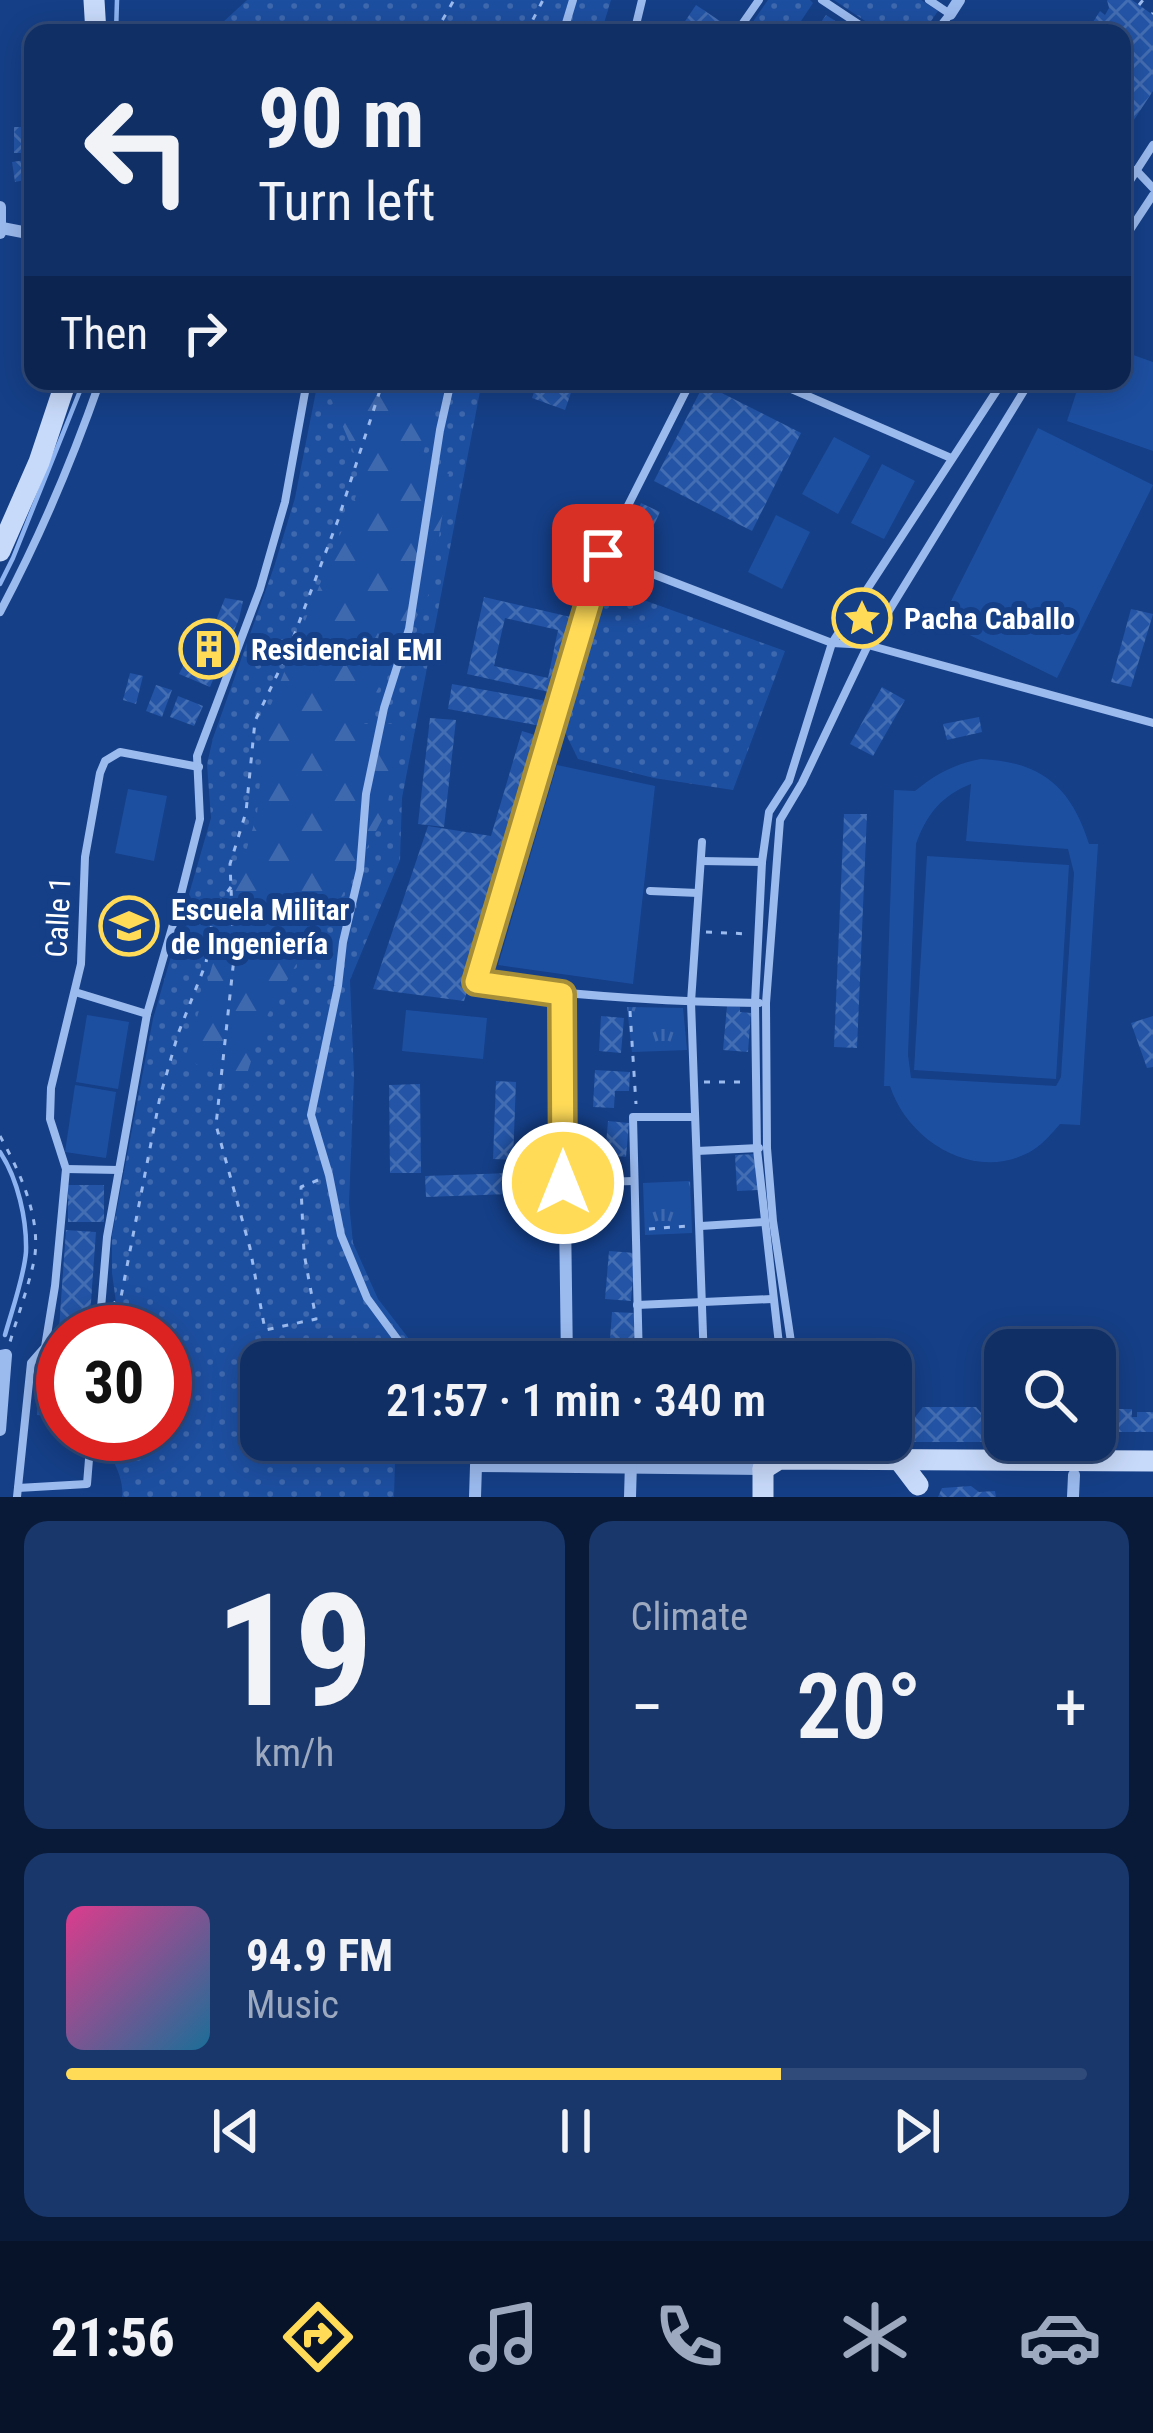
<!DOCTYPE html>
<html lang="en">
<head>
<meta charset="utf-8">
<style>
	:root { --surface:#102f65; --page:#19376b; --text:#f1f3f6; --muted:#9ca9bf; --line:#304a79; --accent:#ffdb58 }
	body { margin:0; font-family:"Roboto Condensed",sans-serif; background:var(--page); color:var(--text); height:100vh; display:flex; flex-direction:column; font-size:45px; white-space:nowrap }
	* { box-sizing:border-box; margin:0 }
	p { font-size:39px; color:var(--muted) }
	.icon { flex:none; width:66px; height:66px; fill:none; stroke:currentColor; stroke-width:2; stroke-linecap:round; stroke-linejoin:round }
	.map { position:relative; height:1497px; overflow:hidden }
	.drawer { display:flex; flex-direction:column; gap:24px; padding:24px; background:#091a38; flex:1 }
	.drawer>* { flex:none }
	.guide { position:absolute; left:24px; top:24px; width:1107px; height:366px; border-radius:24px; box-shadow:0 6px 30px #0003,0 0 0 3px var(--line); background:#102f65; color:var(--text); overflow:hidden }
	.controls { position:absolute; left:984px; top:1329px; display:grid; gap:24px }
	.controls a { display:grid; place-items:center; width:132px; height:132px; border-radius:24px; background:var(--surface); box-shadow:0 6px 30px #0003,0 0 0 3px var(--line); font-size:60px }
	.speed { position:absolute; left:36px; top:1305px; display:flex; gap:24px; font-size:60px; font-weight:700; text-align:center }
	.speed>* { display:grid; place-content:center; width:156px; height:156px; border-radius:50%; background:var(--surface); box-shadow:0 6px 30px #0003,0 0 0 3px var(--line); line-height:1 }
	.speed .limit { border:18px solid #d22; background:#fff; color:#111 }
	.pin { position:absolute; display:grid; place-items:center; width:102px; height:102px; color:#fff; margin:-51px; border-radius:24px; box-shadow:0 6px 18px #0006 }
	.me { position:absolute; width:132px; margin:-66px; rotate:0deg; stroke-linejoin:round; filter:drop-shadow(0 0 9px #0008) }
	.turn { display:flex; align-items:center; gap:42px; height:252px; padding:0 36px; font-size:54px }
	.turn .icon { width:156px; height:156px; stroke-width:2.5 }
	.turn b { display:block; font-size:84px; line-height:102px }
	.then { display:flex; align-items:center; height:114px; padding:0 36px; background:#0003; gap:24px; font-size:45px }
	.big { font-size:90px; font-weight:600; line-height:1.1 }
	.drawer .tile { flex:1; display:flex; flex-direction:column; justify-content:center; gap:18px; min-width:0; padding:0 42px; border-radius:24px; background:var(--page) }
	.drawer .dial { align-items:center; gap:0 }
	.dial b { font-size:156px; line-height:1 }
	.song { display:flex; align-items:center; gap:36px }
	.cover { width:144px; height:144px; border-radius:18px; background:linear-gradient(135deg,hsl(330 70% 55%),hsl(200 70% 35%)) }
	.played { height:12px; border-radius:6px; background:linear-gradient(90deg,var(--accent) 70%,var(--line) 70%) }
	.keys { display:flex; justify-content:space-around; direction:ltr }
	.heat { display:flex; justify-content:space-between; align-items:center; font-size:66px; direction:ltr }
	.drawer .tiles { flex:1; display:grid; gap:24px; grid-template-columns:1fr 1fr }
	.tile:last-child { grid-column:span 2 }
	.trip { position:absolute; left:240px; top:1341px; width:672px; height:120px; border-radius:24px; background:var(--surface); box-shadow:0 6px 30px #0003,0 0 0 3px var(--line); font-weight:600; line-height:120px; text-align:center }
	.tabs { display:flex; height:192px; justify-content:space-around; align-items:center; background:#061328; color:var(--muted) }
	.tabs .icon { width:84px; height:84px }
	.tabs .selected { color:var(--accent) }
	.tabs b { font-size:54px; color:var(--text) }
	.map>svg:first-child { display:block }
	.grass { fill:url(#grass-dots) }
	.forest { fill:url(#forest-firs) }
	.park { fill:url(#park-tufts) }
	.pitch { fill:#1d4fa1; fill-rule:evenodd }
	.lines { fill:none; stroke-linecap:round; stroke-linejoin:round }
	.stream { stroke:#8db4f1; stroke-width:4.5 }
	.building { fill:url(#building-cross-hatch); fill-rule:evenodd }
	.path { stroke:#9bbaee; stroke-width:3; stroke-dasharray:6 9; stroke-linecap:butt }
	.lane { stroke:#9bbaee; stroke-width:8 }
	.street { stroke:#9bbaee; stroke-width:12 }
	.secondary { stroke:#c8dafa; stroke-width:21 }
	.route-casing { stroke:#a68e39; stroke-width:30 }
	.route { stroke:#ffdb58; stroke-width:21 }
	.labels { text-anchor:middle; dominant-baseline:central; stroke-width:12; stroke-linejoin:round; paint-order:stroke }
	.poi-label { font-size:30px; font-weight:bold; fill:#fff; stroke:#153f87; text-anchor:start }
	.street-label { font-size:30px; fill:#fff; stroke:#153f87 }
</style>
</head>
<body>
<div class="map">
<svg width="1153" height="1497" viewBox="0 0 1153 1497">
	<defs>
		<pattern id="grass-dots" width="8" height="8" patternUnits="userSpaceOnUse" patternTransform="scale(3)"><rect width="8" height="8" fill="#1d4fa1"/><path d="M2 2h.1M6 6h.1" fill="none" stroke="#3f69af" stroke-width="1.8" stroke-linecap="round"/></pattern>
		<pattern id="forest-firs" width="22" height="20" patternUnits="userSpaceOnUse" patternTransform="scale(3)"><rect width="22" height="20" fill="#1d4fa1"/><path d="M5 1l3.5 6h-7zM16 11l3.5 6h-7z" fill="#3f69af"/></pattern>
		<pattern id="park-tufts" width="24" height="20" patternUnits="userSpaceOnUse" patternTransform="scale(3)"><rect width="24" height="20" fill="#1d4fa1"/><path d="M3 7l-1-3M5 7V3M7 7l1-3M15 17l-1-3M17 17v-4M19 17l1-3" fill="none" stroke="#3f69af"/></pattern>
		<pattern id="building-cross-hatch" width="8" height="8" patternUnits="userSpaceOnUse" patternTransform="scale(3)"><rect width="8" height="8" fill="#2354a6"/><path d="M0 0l8 8M0 8l8-8" fill="none" stroke="#446eb3"/></pattern>
	</defs>
	<rect width="100%" height="100%" fill="#153f87"/>
	<g class="grass">
		<polygon points="247,0 611,0 601,33 232,33 222,23"/>
		<polygon points="768,0 810,0 813,3 793,33 745,33"/>
		<polygon points="834,0 921,0 938,11 923,33 883,33"/>
		<path d="M 318,381 L 482,381 L 402,798 L 400,860 L 350,980 L 354,1076 L 349,1203 L 353,1243 L 378,1299 L 427,1362 L 261,1362 L 261,1440 L 457,1440 L 457,1446 L 395,1462 L 394,1497 L 122,1497 C 125,1474 107,1457 107,1434 L 165,1434 L 165,1332 L 120,1332 L 112,1273 L 112,1235 L 153,1019 L 211,818 L 207,764 L 213,738 L 274,567 L 295,498 Z"/>
		<polygon points="605,586 785,651 733,790 654,778 578,759 561,724"/>
	</g>
	<polygon class="forest" points="331,381 441,381 420,467 449,474 430,592 359,724 403,724 386,812 340,899 302,954 264,1021 242,1089 185,1058 257,814 266,717 364,476 329,394"/>
	<g class="park">
		<polygon points="627,1007 683,1008 687,1050 632,1052"/>
		<polygon points="690,1181 692,1233 645,1235 643,1183"/>
	</g>
	<g class="pitch">
		<polygon points="1122,351 1153,362 1153,451 1067,421 1080,381 1122,381"/>
		<polygon points="1038,428 1153,485 1057,678 941,621"/>
		<polygon points="834,437 870,456 838,514 802,494"/>
		<polygon points="882,464 915,481 884,539 851,523"/>
		<polygon points="776,515 810,532 782,589 748,572"/>
		<path d="M 981,759 C 1042,762 1071,787 1089,844 L 1098,844 L 1080,1125 L 1060,1124 C 1052,1133 1044,1143 1033,1150 C 977,1184 908,1142 890,1086 L 884,1086 L 894,790 L 915,791 C 936,774 954,764 981,759 ZM 971,784 L 966,841 L 1068,849 L 1074,873 L 1061,1077 L 1056,1086 L 911,1078 L 908,1055 L 916,844 C 926,815 942,795 971,784 Z"/>
		<polygon points="557,765 655,786 633,984 498,965"/>
		<polygon points="128,789 167,796 154,861 115,853"/>
		<polygon points="927,856 1069,865 1056,1079 914,1070"/>
		<polygon points="406,1010 487,1018 483,1059 402,1051"/>
		<polygon points="87,1015 129,1022 118,1089 76,1082"/>
		<polygon points="75,1085 116,1092 106,1158 65,1152"/>
	</g>
	<g class="lines">
		<g class="stream">
			<polyline points="116,33 117,0"/>
			<polyline points="0,584 13,558 84,381"/>
			<path d="M 0,1152 C 18,1179 27,1220 26,1252 C 24,1277 12,1310 5,1335"/>
		</g>
	</g>
	<g class="building">
		<polygon points="1107,0 1132,0 1153,15 1153,91 1122,138 1122,33 1086,33 1100,11 1105,15 1109,8"/>
		<polygon points="696,5 723,23 716,33 677,33"/>
		<polygon points="826,15 854,33 815,31"/>
		<rect x="14" y="127" width="19" height="26"/>
		<polygon points="33,159 33,170 28,171 30,179 15,182 12,162"/>
		<polygon points="538,381 575,381 565,410 532,398"/>
		<polygon points="704,384 801,433 752,531 654,481"/>
		<polygon points="641,503 660,512 643,548 624,539"/>
		<path d="M 484,597 L 575,618 L 558,694 L 467,674 ZM 505,618 L 558,630 L 548,678 L 494,666 Z"/>
		<polygon points="225,598 243,601 239,619 210,687 179,674 206,619 215,623"/>
		<polygon points="1131,609 1153,614 1131,687 1111,682"/>
		<polygon points="130,673 143,676 136,704 123,700"/>
		<polygon points="452,684 552,702 547,727 448,709"/>
		<polygon points="156,685 172,690 162,717 146,711"/>
		<polygon points="882,687 905,700 873,756 850,744"/>
		<polygon points="178,696 203,706 194,726 170,717"/>
		<polygon points="979,717 982,732 947,740 943,724"/>
		<polygon points="430,718 456,720 444,827 418,824"/>
		<polygon points="522,731 545,738 464,1001 373,989 428,826 491,836"/>
		<polygon points="844,814 867,814 857,1048 834,1047"/>
		<polygon points="727,1006 740,1007 740,1012 751,1013 748,1052 723,1050"/>
		<polygon points="601,1016 624,1018 621,1053 599,1051"/>
		<polygon points="1153,1016 1153,1067 1147,1068 1131,1023"/>
		<polygon points="595,1070 630,1072 629,1091 615,1091 614,1108 593,1107"/>
		<polygon points="496,1081 516,1082 513,1160 493,1159"/>
		<polygon points="420,1084 421,1173 390,1173 389,1085"/>
		<polygon points="608,1121 629,1123 626,1157 605,1155"/>
		<polygon points="756,1154 758,1190 737,1191 735,1155"/>
		<polygon points="512,1173 513,1194 426,1197 425,1176"/>
		<rect x="68" y="1185" width="36" height="37"/>
		<polygon points="66,1230 96,1232 89,1330 63,1332 63,1356 57,1356"/>
		<polygon points="609,1251 635,1253 631,1301 605,1299"/>
		<polygon points="612,1312 636,1313 634,1355 609,1354"/>
		<polygon points="40,1363 63,1364 63,1417 37,1415"/>
		<polygon points="923,1407 976,1407 988,1421 988,1442 912,1442 912,1421"/>
		<polygon points="1107,1409 1132,1409 1132,1417 1137,1417 1137,1412 1153,1412 1153,1432 1108,1432"/>
		<polygon points="971,1486 979,1492 995,1491 996,1497 938,1497 942,1488"/>
	</g>
	<g class="lines">
		<g class="path">
			<polyline points="1139,5 1143,0"/>
			<polyline points="1152,14 1153,13"/>
			<polyline points="435,33 454,0"/>
			<polyline points="526,33 543,0"/>
			<polyline points="706,932 750,934"/>
			<polyline points="630,1011 636,1104"/>
			<polyline points="704,1082 742,1082"/>
			<path d="M 0,1136 C 20,1172 42,1219 34,1261 C 28,1288 18,1315 10,1342"/>
			<polyline points="318,1180 301,1187 304,1253 316,1319 265,1330 250,1248 216,1125 234,958 230,864 246,812 255,721 287,654 338,520 383,381"/>
			<polyline points="649,1229 687,1226"/>
			<polyline points="111,1306 121,1297 160,1097 178,1034 206,963 212,922 219,903 231,887"/>
		</g>
		<g class="lane">
			<polyline points="822,0 872,33"/>
			<polyline points="929,0 950,14 935,33"/>
			<polyline points="563,33 573,0"/>
			<polyline points="634,33 642,0"/>
			<polyline points="736,33 759,0"/>
			<polyline points="1136,170 1153,188"/>
			<polyline points="1122,193 1153,145"/>
			<polyline points="1122,242 1153,195"/>
			<path d="M 691,381 L 603,555 L 476,983 C 570,995 664,1002 759,1003"/>
			<polyline points="773,381 951,458"/>
			<polyline points="603,555 832,643 868,645 1153,723"/>
			<path d="M 0,612 C 40,537 72,461 100,381"/>
			<polyline points="702,842 691,1002 704,1362"/>
			<polyline points="701,861 762,862"/>
			<polyline points="650,891 698,893"/>
			<polyline points="75,992 147,1014"/>
			<polyline points="697,1151 759,1148"/>
			<polyline points="66,1169 119,1170"/>
			<polyline points="563,1183 634,1181"/>
			<polyline points="701,1226 765,1222"/>
			<polyline points="637,1305 772,1299"/>
			<polyline points="99,1332 107,1237 147,1014 176,914 200,819 197,756 260,589 285,502 307,381"/>
			<polyline points="414,1362 367,1298 341,1235 329,1175 311,1115 338,986 343,942 360,870 366,794 384,708 409,629 440,430 451,381"/>
			<polyline points="639,1362 633,1117 694,1117"/>
			<polyline points="781,1362 757,1149 755,1003 762,862 769,812 789,781 832,643 1003,381"/>
			<polyline points="794,1362 773,1221 767,1148 766,1003 780,820 802,783 868,645 1030,381"/>
			<polyline points="18,1488 87,1484 91,1434"/>
			<polyline points="17,1497 31,1363 45,1347 55,1286 66,1169 50,1119 51,1088 81,964 85,857 100,773 105,761 120,752 199,767"/>
		</g>
		<g class="street">
			<polyline points="950,14 959,0"/>
			<polyline points="0,207 0,233"/>
			<polyline points="2,228 33,234"/>
			<polyline points="562,994 567,1362"/>
			<polyline points="0,1356 6,1355 0,1430"/>
			<polyline points="476,1466 763,1469"/>
			<polyline points="475,1497 476,1466 485,1454 771,1458"/>
			<polyline points="630,1497 631,1462"/>
			<polyline points="1073,1497 1074,1475"/>
		</g>
		<g class="secondary">
			<polyline points="94,0 96,33"/>
			<polyline points="0,551 39,462 66,381"/>
			<polyline points="899,1460 918,1485"/>
			<polyline points="763,1469 779,1459 1153,1461"/>
			<polyline points="763,1497 763,1469"/>
		</g>
	</g>
	<g class="lines">
		<defs>
			<polyline id="route" points="563,1183 562,994 476,982 603,555"/>
		</defs>
		<use href="#route" class="route-casing"/>
		<use href="#route" class="route"/>
	</g>
	<defs>
		<symbol id="sight-ring" viewBox="-11 -11 22 22"><circle r="9.5" fill="#153f87" stroke="#ffdb58" stroke-width="1.5"/><path d="M0-6L1.8-2.2L6-1.7L2.9 1.2L3.7 5.4L0 3.3L-3.7 5.4L-2.9 1.2L-6-1.7L-1.8-2.2Z" fill="#ffdb58"/></symbol>
		<symbol id="building-ring" viewBox="-11 -11 22 22"><circle r="9.5" fill="#153f87" stroke="#ffdb58" stroke-width="1.5"/><path d="M-4-6H4V6H1V3H-1V6H-4ZM-2.5-4.3h1.7v1.8h-1.7ZM.8-4.3h1.7v1.8H.8ZM-2.5-1h1.7V.8h-1.7ZM.8-1h1.7V.8H.8Z" fill="#ffdb58"/></symbol>
		<symbol id="university-ring" viewBox="-11 -11 22 22"><circle r="9.5" fill="#153f87" stroke="#ffdb58" stroke-width="1.5"/><path d="M0-5L7-2L0 1L-7-2ZM-4 1L0 2.5L4 1V4Q0 6-4 4Z" fill="#ffdb58"/></symbol>
	</defs>
	<g fill-rule="evenodd">
		<use href="#sight-ring" x="829" y="585" width="66" height="66"/>
		<use href="#building-ring" x="176" y="616" width="66" height="66"/>
		<use href="#university-ring" x="96" y="893" width="66" height="66"/>
	</g>
	<g class="labels">
		<g class="poi-label">
			<text x="904" y="618">Pacha Caballo</text>
			<text x="251" y="649">Residencial EMI</text>
			<text x="171" y="909">Escuela Militar<tspan x="171" dy="34">de Ingeniería</tspan></text>
		</g>
		<g class="street-label">
			<text transform="translate(58 917) rotate(-87)">Calle 1</text>
		</g>
	</g>
</svg>
<div class="controls">
<a><svg class="icon" aria-label="search" viewBox="0 0 24 24"><circle cx="10" cy="10" r="6"/><path d="M15 15l6 6"/></svg></a>
</div>
<div class="speed"><div class="limit">30</div></div>
<div class="pin" style="left:603px;top:555px;background:#d93025"><svg class="icon" aria-label="arrive" viewBox="0 0 24 24"><path d="M6 21V4h12l-3 4 3 4H6"/></svg></div>
<svg class="me" style="left:563px;top:1183px" viewBox="-20 -20 40 40"><circle r="17" fill="#ffdb58" stroke="#fff" stroke-width="3"/><path d="M0-11L8 9 0 5-8 9z" fill="#fff"/></svg>
<div class="trip">21:57 · 1 min · 340 m</div>
<div class="guide">
<div class="turn"><svg class="icon" aria-label="left" viewBox="0 0 24 24"><path d="M17 20v-9H6M10 6l-5 5 5 5"/></svg><div><b>90 m</b>Turn left</div></div>
<div class="then">Then<svg class="icon" aria-label="right" viewBox="0 0 24 24"><path d="M7 20v-9h11M14 6l5 5-5 5"/></svg></div>
</div>
</div>
<section class="drawer">
<div class="tiles">
<div class="tile dial"><b>19</b><p>km/h</p></div>
<div class="tile"><p>Climate</p>
<div class="heat"><a>−</a><b class="big">20°</b><a>+</a></div>
</div>
<div class="tile">
<div class="song"><i class="cover"></i><div><b>94.9 FM</b><p>Music</p></div></div>
<div class="played"></div>
<div class="keys"><svg class="icon" aria-label="previous" viewBox="0 0 24 24"><path d="M18 5L8 12l10 7zM5 5v14"/></svg><svg class="icon" aria-label="pause" viewBox="0 0 24 24"><path d="M8 5v14M16 5v14"/></svg><svg class="icon" aria-label="next" viewBox="0 0 24 24"><path d="M6 5l10 7-10 7zM19 5v14"/></svg></div>
</div>
</div>
</section>
<nav class="tabs">
<b>21:56</b>
<svg class="icon selected" aria-label="directions" viewBox="0 0 24 24"><path d="M12 3l9 9-9 9-9-9zM9 14v-3h6M13 9l2 2-2 2"/></svg>
<svg class="icon" aria-label="music" viewBox="0 0 24 24"><path d="M9 18V5l10-2v13"/><circle cx="6" cy="18" r="3"/><circle cx="16" cy="16" r="3"/></svg>
<svg class="icon" aria-label="phone" viewBox="0 0 24 24"><path d="M5 4h4l2 5-3 2q2 4 5 5l2-3 5 2v4C11 20 4 13 5 4z"/></svg>
<svg class="icon" aria-label="climate" viewBox="0 0 24 24"><path d="M12 3v18M4 7l16 10M4 17L20 7"/></svg>
<svg class="icon" aria-label="car" viewBox="0 0 24 24"><path d="M5 17H2v-5l4-1 3-4h7l3 4 3 1v5h-3M9 17h6M6 11h13"/><circle cx="7" cy="17" r="2"/><circle cx="17" cy="17" r="2"/></svg>
</nav>
</body>
</html>
